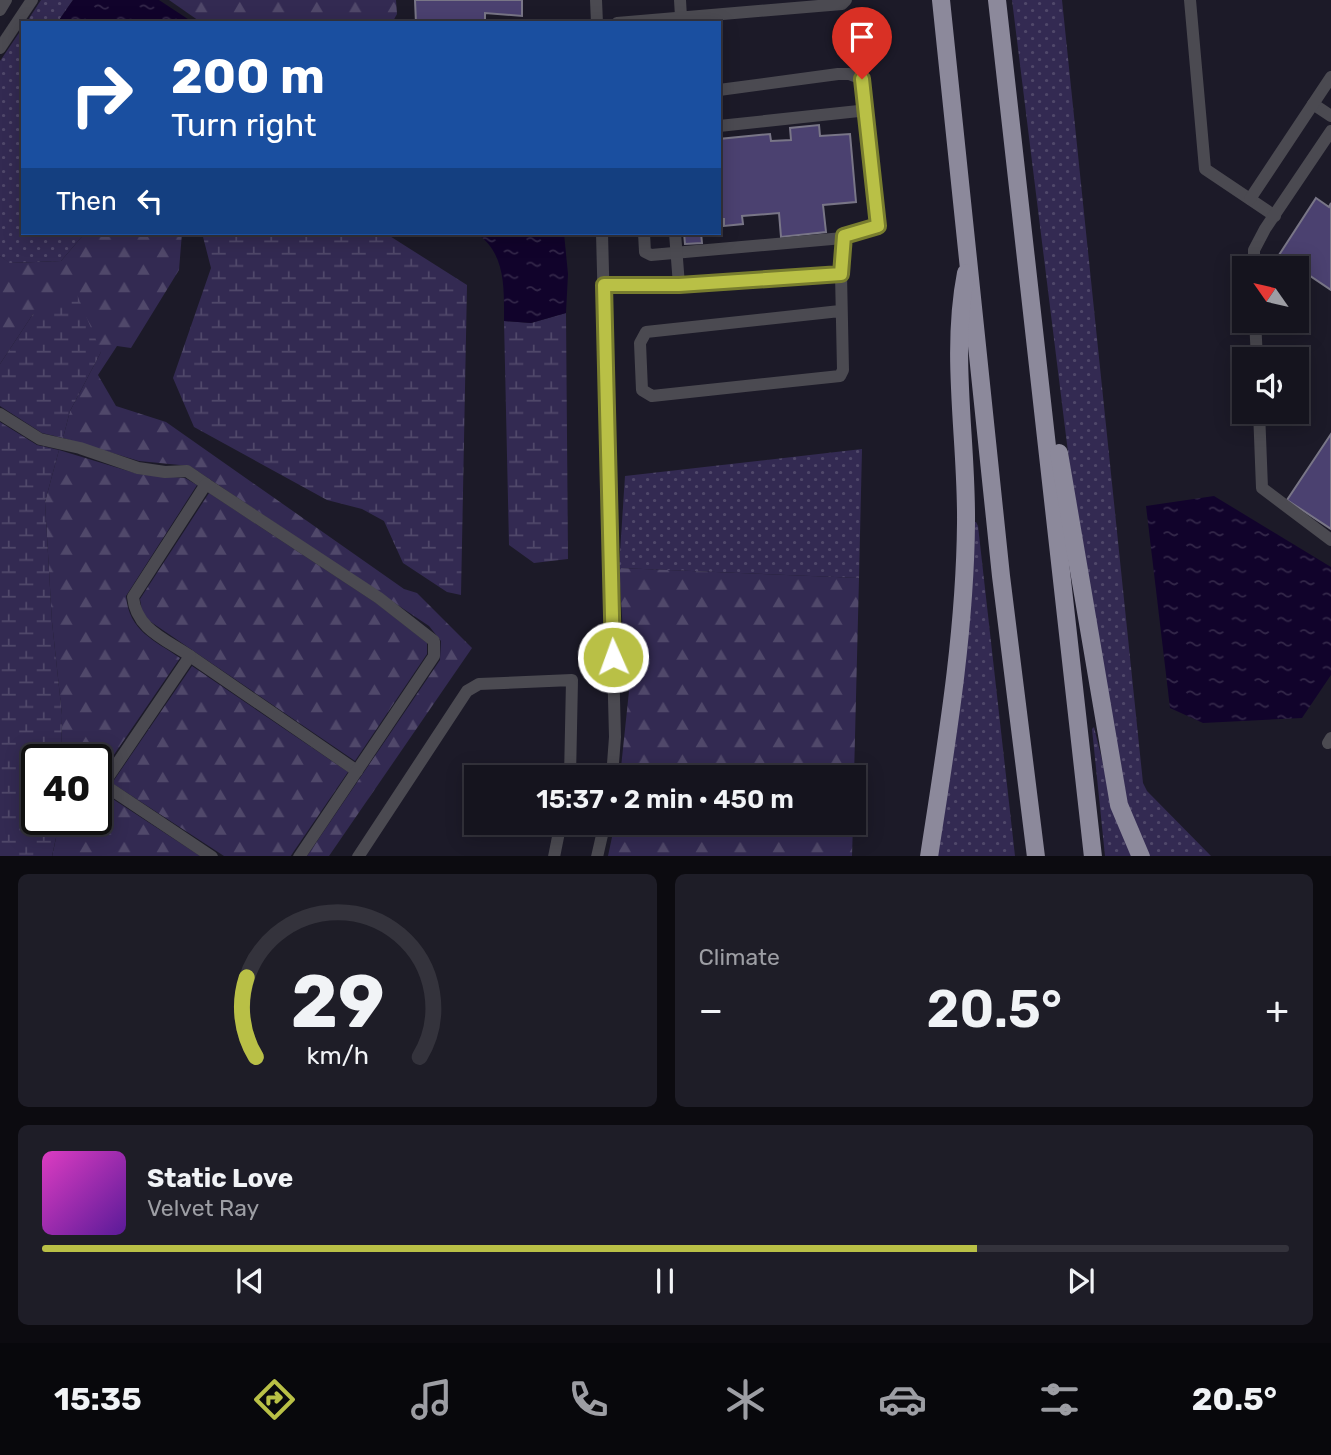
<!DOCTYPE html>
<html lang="en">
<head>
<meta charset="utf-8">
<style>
	:root { --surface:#15141e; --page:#1e1d27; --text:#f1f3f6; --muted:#9d9ea4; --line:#34333c; --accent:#b9c046 }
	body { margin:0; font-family:Rubik,sans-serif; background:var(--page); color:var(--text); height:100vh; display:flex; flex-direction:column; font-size:26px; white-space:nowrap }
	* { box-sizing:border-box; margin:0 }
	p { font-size:23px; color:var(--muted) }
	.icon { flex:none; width:38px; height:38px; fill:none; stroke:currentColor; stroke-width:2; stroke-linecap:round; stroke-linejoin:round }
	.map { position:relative; height:856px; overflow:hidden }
	.sheet { display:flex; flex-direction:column; gap:18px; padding:18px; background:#0c0b10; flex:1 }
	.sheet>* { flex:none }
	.banner { position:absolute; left:21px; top:21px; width:700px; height:214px; border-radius:0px; box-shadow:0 4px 18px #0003,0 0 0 2px var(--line); background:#1a4fa0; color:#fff; overflow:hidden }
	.needle { width:46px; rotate:304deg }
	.tools { position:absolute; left:1232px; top:256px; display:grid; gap:14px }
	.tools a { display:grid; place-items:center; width:77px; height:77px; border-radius:0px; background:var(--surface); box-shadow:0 4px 18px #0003,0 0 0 2px var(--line); font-size:35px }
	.speed { position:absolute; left:21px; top:744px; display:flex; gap:14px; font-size:35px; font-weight:700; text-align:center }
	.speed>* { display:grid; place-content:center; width:91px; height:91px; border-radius:50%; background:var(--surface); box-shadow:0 4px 18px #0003,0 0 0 2px var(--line); line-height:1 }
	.speed .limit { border:4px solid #111; border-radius:10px; background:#fff; color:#111 }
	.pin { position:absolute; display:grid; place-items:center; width:60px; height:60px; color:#fff; margin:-72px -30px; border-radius:50% 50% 50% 0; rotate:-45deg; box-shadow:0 0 7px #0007 }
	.pin .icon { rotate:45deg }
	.me { position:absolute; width:77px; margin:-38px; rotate:358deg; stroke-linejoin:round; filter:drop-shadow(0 0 5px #0008) }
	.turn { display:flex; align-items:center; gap:24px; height:147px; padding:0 35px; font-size:32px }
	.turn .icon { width:91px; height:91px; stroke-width:2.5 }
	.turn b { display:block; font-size:49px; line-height:60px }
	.then { display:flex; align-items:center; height:66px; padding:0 35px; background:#0003; gap:14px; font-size:26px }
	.big { font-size:52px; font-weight:600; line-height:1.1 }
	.sheet .widget { flex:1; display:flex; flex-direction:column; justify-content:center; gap:10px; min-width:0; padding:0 24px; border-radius:10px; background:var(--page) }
	.sheet .dial { align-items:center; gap:0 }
	.dial svg { height:182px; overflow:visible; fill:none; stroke:var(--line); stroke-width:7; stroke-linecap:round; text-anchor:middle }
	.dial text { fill:var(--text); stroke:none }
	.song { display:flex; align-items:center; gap:21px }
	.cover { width:84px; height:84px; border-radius:10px; background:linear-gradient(135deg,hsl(310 70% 55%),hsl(270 70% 35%)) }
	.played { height:7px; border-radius:4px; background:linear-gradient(90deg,var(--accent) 75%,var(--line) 75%) }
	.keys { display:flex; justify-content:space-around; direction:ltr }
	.heat { display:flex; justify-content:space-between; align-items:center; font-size:38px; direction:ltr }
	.sheet .tiles { flex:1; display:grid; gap:18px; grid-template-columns:1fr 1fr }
	.widget:last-child { grid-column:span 2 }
	.trip { position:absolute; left:464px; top:765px; width:402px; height:70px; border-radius:0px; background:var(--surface); box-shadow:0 4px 18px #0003,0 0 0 2px var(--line); font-weight:600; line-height:70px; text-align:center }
	.tab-bar { display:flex; height:112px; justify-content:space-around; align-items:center; background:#08080c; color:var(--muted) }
	.tab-bar .icon { width:49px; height:49px }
	.tab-bar .current { color:var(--accent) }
	.tab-bar b { font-size:32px; color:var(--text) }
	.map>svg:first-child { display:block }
	.grass { fill:url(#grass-dots) }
	.forest { fill:url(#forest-firs) }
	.wetland { fill:url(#wetland-marsh) }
	.water { fill:url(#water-ripples) }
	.building { fill:#4b4170; stroke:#797687; stroke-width:2 }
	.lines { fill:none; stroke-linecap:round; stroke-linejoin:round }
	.minor { stroke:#4b4a51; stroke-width:12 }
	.highway { stroke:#8c899b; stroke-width:18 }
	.route-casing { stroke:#787d2e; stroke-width:18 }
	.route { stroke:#b9c046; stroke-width:12 }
</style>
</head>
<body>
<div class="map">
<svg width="1331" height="857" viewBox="0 0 1331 857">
	<defs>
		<pattern id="grass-dots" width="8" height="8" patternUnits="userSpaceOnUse" patternTransform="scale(1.75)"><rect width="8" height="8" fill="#332a52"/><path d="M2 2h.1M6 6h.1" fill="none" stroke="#50486a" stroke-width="1.8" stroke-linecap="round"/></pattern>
		<pattern id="forest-firs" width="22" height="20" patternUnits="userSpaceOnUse" patternTransform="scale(1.75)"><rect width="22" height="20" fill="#332a52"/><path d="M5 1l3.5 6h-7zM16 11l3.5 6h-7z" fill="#50486a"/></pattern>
		<pattern id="wetland-marsh" width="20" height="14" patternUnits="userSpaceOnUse" patternTransform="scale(1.75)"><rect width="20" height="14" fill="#332a52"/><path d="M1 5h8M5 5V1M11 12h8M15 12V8" fill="none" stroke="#50486a"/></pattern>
		<pattern id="water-ripples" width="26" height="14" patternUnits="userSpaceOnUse" patternTransform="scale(1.75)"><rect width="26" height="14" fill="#11032b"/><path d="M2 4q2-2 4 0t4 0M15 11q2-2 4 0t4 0" fill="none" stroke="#332749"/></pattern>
	</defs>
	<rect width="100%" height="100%" fill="#1c1a28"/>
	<g class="grass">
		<polygon points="41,0 73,0 57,23 26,23"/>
		<polygon points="1012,0 1062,0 1143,783 1147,791 1211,856 1147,856 1120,786 1081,557"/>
		<polygon points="23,27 23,233 85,233 61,261 9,263 0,256 0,61"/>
		<polygon points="862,449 859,578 619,568 625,476"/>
		<polygon points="971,522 976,522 978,526 1015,856 931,857"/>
		<polygon points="1094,727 1110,792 1132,856 1105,856 1092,729"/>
	</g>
	<g class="forest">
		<polygon points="169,0 396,0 397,14 392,23 202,23"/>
		<polygon points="85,233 182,233 179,270 131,348 117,346 98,375 116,406 166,422 404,589 417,593 472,648 329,856 307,856 440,660 441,641 429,626 190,466 139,461 63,438 70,411 101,352 33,314 0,364 0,256 10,263 61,261"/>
		<path d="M 59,450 L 138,474 L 185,478 L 197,485 L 126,596 C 129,631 154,640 180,658 L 96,781 L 96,760 L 61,759 L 62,715 L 52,622 L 45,502 Z"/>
		<polygon points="209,493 376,603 427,643 427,654 355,761 148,620 142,611 140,599"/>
		<polygon points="619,568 859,578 854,777 620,777 631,672 623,632"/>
		<polygon points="192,666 348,772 290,857 224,856 112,783"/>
		<polygon points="96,788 200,856 52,857 60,819 96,819"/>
		<polygon points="615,823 853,823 852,856 608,856"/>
	</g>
	<g class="wetland">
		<polygon points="202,233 385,233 467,285 461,595 447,592 403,563 384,521 362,509 327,500 194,427 173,378 211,268"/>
		<polygon points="76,292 101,352 70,411 63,438 42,433 0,406 0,364 33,314"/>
		<polygon points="566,313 568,559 534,563 509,545 504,321 531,323"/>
		<polygon points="0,422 37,445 59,450 45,502 52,622 62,715 61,759 37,760 37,819 60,819 52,856 0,856"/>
	</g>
	<g class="water">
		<polygon points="73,0 159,0 194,23 57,23"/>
		<path d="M 476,233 L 564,233 L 568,274 L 566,313 L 531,323 L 504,321 C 504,288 506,253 476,233 Z"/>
		<polygon points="1214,496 1331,567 1331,675 1302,718 1203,723 1170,708 1146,506"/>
	</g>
	<g class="building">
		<polygon points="415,0 522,0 522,16 485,13 485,23 416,23"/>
		<polygon points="819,125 820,136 850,134 856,202 823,205 826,232 781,237 779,213 742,216 743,224 724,226 724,219 719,219 719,139 770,134 771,141 791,140 790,128"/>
		<polygon points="1316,198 1329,207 1331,203 1331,290 1279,255"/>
		<polygon points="684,233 701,233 702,243 685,244"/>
		<polygon points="1331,434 1331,529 1287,500"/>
	</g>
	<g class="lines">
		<g class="minor">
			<polyline points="596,0 597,23"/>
			<polyline points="680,0 681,17"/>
			<polyline points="1190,0 1205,169 1275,216"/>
			<polyline points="0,10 6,0"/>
			<polyline points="617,23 842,4 846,0"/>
			<polyline points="0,48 32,0"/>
			<polyline points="1313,104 1331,116"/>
			<polyline points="719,126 868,110"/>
			<polyline points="1250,199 1331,77"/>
			<polyline points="602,233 615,737 612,777"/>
			<polyline points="644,233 645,252 651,255 843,238"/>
			<polyline points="1254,268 1254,250 1265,229 1331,131"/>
			<polyline points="604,285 679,285 675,233"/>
			<polyline points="679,285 841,274 844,236 879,226 862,79 849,74 838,74 719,90"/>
			<polyline points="840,311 646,332 640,343 642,390 652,396 840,376 843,370 841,274"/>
			<polyline points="1255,320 1257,359"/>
			<polyline points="1259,411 1262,488 1331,540"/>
			<polyline points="0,414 40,439 80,448 138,468 165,472 187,471 206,484"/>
			<polyline points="190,656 357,771"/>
			<polyline points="1328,743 1331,738"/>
			<polyline points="103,784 212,857"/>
			<path d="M 96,795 L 190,656 C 165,639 136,629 133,597 L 206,484 L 379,598 L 434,641 L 434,656 L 299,857"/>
			<polyline points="358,857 467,691 479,684 572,680 570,777"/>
			<polyline points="554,857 561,822"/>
			<polyline points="597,857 605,822"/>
		</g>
		<g class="highway">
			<polyline points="941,0 1001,576 1036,857"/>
			<polyline points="997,0 1093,857"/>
			<polyline points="1059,453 1119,805 1141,857"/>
			<path d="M 929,857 C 946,746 965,635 966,523 C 967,440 950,355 966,273"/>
		</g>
	</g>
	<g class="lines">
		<defs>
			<polyline id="route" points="613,657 604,285 679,285 841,274 844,236 878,226 862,79"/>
		</defs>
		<use href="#route" class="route-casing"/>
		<use href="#route" class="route"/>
	</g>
</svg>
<div class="tools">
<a><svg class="needle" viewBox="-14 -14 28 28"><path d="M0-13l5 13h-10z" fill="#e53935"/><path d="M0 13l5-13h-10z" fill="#9d9ea4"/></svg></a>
<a><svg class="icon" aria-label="sound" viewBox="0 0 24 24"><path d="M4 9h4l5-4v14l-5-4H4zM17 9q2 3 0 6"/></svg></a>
</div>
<div class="speed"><div class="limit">40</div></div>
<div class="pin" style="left:862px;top:79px;background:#d93025"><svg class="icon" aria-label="arrive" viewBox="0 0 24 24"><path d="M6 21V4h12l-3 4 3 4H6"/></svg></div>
<svg class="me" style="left:613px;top:657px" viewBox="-20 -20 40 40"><circle r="17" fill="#b9c046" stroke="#fff" stroke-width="3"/><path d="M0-11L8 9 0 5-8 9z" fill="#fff"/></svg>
<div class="trip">15:37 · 2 min · 450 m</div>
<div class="banner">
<div class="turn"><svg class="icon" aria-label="right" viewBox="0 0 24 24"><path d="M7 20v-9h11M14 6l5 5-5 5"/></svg><div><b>200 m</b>Turn right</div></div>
<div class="then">Then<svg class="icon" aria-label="left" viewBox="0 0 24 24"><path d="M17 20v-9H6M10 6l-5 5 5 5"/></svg></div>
</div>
</div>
<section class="sheet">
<div class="tiles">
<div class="widget dial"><svg viewBox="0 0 100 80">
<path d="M14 69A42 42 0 1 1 86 69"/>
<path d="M14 69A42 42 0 0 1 10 34" stroke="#b9c046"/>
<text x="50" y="56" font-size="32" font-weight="700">29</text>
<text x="50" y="72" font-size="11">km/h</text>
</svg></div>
<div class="widget"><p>Climate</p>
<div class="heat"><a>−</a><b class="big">20.5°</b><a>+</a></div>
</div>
<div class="widget">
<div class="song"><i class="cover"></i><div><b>Static Love</b><p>Velvet Ray</p></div></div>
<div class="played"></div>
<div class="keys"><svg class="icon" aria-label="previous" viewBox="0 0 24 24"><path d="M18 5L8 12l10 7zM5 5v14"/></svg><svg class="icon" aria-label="pause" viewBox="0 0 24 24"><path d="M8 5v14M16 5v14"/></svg><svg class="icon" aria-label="next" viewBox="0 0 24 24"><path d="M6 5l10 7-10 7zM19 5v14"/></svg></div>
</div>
</div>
</section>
<nav class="tab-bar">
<b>15:35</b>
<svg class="icon current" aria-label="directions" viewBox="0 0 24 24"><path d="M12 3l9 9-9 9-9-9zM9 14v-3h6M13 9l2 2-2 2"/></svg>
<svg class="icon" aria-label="music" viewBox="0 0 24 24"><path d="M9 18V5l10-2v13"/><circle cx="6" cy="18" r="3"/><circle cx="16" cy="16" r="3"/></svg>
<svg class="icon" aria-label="phone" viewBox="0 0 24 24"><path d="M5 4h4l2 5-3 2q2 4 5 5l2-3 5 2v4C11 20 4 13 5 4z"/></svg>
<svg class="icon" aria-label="climate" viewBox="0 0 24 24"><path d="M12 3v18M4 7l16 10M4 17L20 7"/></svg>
<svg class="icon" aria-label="car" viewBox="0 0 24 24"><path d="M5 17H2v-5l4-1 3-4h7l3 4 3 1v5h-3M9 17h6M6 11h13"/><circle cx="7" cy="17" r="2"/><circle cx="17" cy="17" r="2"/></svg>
<svg class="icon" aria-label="filters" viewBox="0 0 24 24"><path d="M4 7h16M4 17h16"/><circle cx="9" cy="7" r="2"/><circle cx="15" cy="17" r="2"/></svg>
<b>20.5°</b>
</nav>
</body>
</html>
